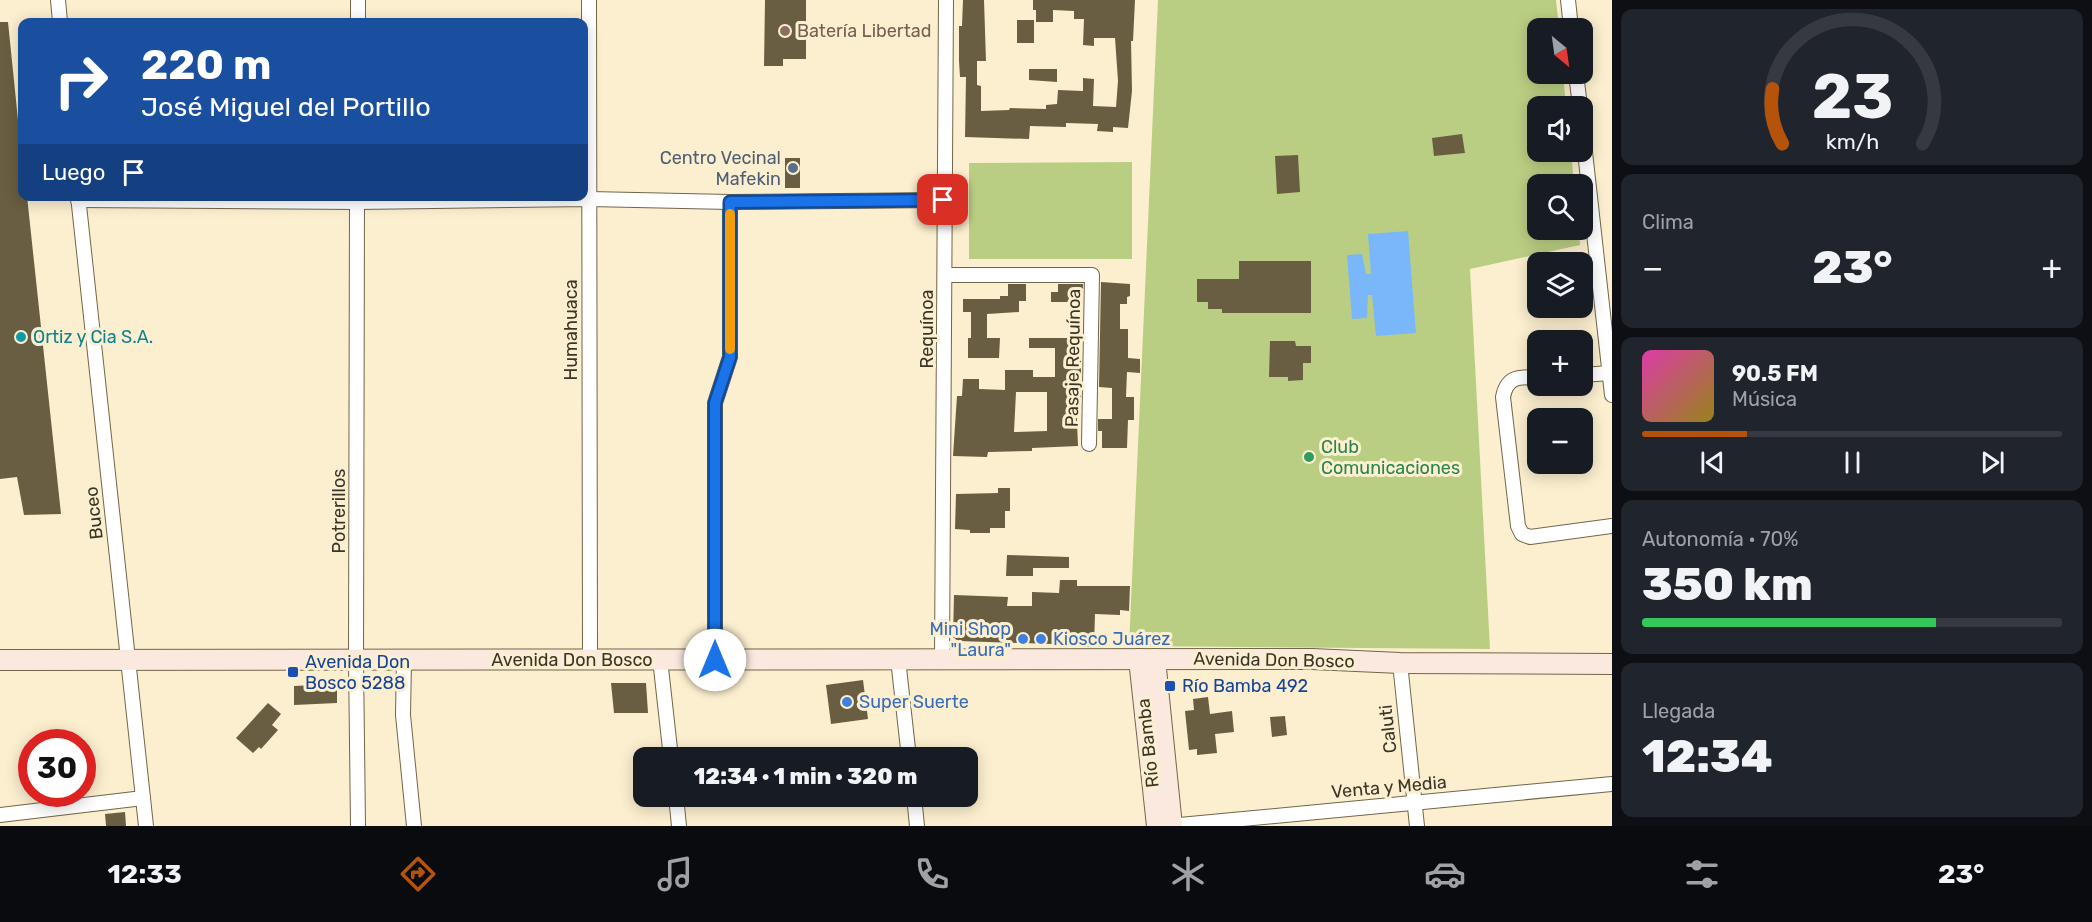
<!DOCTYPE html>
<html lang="es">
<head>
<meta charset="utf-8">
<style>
	:root { --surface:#171b24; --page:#20242c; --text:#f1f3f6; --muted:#9ea1a6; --line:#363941; --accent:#b45309 }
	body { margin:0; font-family:Rubik,sans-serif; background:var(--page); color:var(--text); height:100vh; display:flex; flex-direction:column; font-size:22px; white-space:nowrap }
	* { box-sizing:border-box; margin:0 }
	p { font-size:20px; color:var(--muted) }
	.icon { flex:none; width:33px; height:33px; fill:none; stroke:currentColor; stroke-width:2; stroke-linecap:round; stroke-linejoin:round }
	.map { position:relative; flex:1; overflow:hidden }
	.details { display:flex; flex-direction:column; gap:9px; padding:9px; background:#0d0f14; width:480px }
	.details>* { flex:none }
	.guide { position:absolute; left:18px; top:18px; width:570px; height:183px; border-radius:12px; box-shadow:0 3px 15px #0003; background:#1a4fa0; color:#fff; overflow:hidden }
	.needle { width:39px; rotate:151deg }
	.tools { position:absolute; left:1527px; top:18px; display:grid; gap:12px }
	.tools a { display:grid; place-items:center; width:66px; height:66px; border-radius:12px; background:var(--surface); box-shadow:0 3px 15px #0003; font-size:30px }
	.speed { position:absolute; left:18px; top:729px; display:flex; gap:12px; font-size:30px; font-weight:700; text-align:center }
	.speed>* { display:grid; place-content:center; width:78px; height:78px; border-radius:50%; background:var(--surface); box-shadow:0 3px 15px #0003; line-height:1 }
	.speed .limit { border:9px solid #d22; background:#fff; color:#111 }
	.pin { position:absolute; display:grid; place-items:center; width:51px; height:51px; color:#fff; margin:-26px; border-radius:12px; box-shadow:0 3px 9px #0006 }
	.me { position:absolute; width:66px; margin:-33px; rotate:0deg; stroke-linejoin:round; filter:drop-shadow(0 0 4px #0008) }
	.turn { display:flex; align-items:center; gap:21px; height:126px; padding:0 24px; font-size:27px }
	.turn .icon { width:78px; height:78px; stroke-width:2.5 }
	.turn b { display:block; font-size:42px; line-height:51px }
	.then { display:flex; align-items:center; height:57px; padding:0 24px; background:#0003; gap:12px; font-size:22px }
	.big { font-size:45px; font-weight:800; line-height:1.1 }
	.details .widget { flex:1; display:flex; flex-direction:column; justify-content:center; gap:9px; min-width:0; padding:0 21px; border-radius:12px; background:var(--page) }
	.details .dial { align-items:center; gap:0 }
	.dial svg { height:156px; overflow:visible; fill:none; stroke:var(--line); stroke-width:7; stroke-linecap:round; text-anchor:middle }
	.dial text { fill:var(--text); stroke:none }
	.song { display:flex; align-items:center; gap:18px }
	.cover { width:72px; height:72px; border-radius:9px; background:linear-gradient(135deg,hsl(320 70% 55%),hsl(50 70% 35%)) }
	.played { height:6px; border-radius:3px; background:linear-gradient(90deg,var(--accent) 25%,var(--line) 25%) }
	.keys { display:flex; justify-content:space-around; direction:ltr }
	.heat { display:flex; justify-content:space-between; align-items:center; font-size:33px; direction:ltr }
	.charge { height:9px; border-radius:4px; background:linear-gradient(90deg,#34c759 70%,var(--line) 0) }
	.trip { position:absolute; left:633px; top:747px; width:345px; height:60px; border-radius:12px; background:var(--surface); box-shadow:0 3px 15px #0003; font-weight:800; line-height:60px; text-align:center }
	.tabs { display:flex; height:96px; justify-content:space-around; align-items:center; background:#090b0e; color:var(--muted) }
	.tabs .icon { width:42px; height:42px }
	.tabs .current { color:var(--accent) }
	.tabs b { font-size:27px; color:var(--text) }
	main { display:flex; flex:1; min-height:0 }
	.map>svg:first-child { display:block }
	.green { fill:#bace83 }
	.water { fill:#7ab7fa }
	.building { fill:#695e42; fill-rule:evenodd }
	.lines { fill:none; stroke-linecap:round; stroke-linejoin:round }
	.minor-casing { stroke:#716649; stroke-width:16 }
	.secondary-casing { stroke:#716649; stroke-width:22 }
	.minor { stroke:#fff; stroke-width:14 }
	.secondary { stroke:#fbe9df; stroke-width:20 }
	.route-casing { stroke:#114b97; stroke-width:15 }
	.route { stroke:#1a73e8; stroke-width:10 }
	.slow { stroke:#f59e0b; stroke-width:10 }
	.education-dot { fill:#8d6e63; stroke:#fcefcf; stroke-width:2 }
	.service-dot { fill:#5c6f8a; stroke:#fcefcf; stroke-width:2 }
	.culture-dot { fill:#0f9aa8; stroke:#fcefcf; stroke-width:2 }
	.leisure-dot { fill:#2e9e5b; stroke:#fcefcf; stroke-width:2 }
	.shop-dot { fill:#3f7fe0; stroke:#fcefcf; stroke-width:2 }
	.transit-dot { fill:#1a4fb4; stroke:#fcefcf; stroke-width:2 }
	.labels { text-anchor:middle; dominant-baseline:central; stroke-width:6; stroke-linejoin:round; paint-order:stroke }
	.education-label { font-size:18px; fill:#785e54; stroke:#fcefcf; text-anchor:start }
	.service-label { font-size:18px; fill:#4e5e75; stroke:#fcefcf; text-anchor:end }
	.street-label { font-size:18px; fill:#3a3529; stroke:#fcefcf }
	.culture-label { font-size:18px; fill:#0d838f; stroke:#fcefcf; text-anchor:start }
	.leisure-label { font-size:18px; fill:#27864d; stroke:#fcefcf; text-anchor:start }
	.shop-label { font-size:18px; fill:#366cbe; stroke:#fcefcf; text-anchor:start }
	.transit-label { font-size:18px; fill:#164399; stroke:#fcefcf; text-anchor:start }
</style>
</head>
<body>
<main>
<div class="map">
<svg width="1612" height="826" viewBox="0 0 1612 826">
	<rect width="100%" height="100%" fill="#fcefcf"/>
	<g class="green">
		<polygon points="1158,0 1556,0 1559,28 1538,28 1538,74 1563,74 1566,106 1538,106 1538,152 1571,152 1574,184 1538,184 1538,230 1579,230 1580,245 1470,269 1490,649 1129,646"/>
		<polygon points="1132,162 1132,259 969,259 969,163"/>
	</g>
	<polygon class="water" points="1408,231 1416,333 1376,336 1372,295 1368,295 1367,318 1352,319 1347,255 1362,254 1366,274 1371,274 1368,234"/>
	<g class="building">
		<polygon points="765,0 806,0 806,59 783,59 783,66 764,66"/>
		<polygon points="963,0 984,0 986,61 977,61 977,85 981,86 981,111 1009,110 1010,108 1046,109 1046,105 1057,104 1058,90 1083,91 1083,78 1094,79 1093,106 1116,107 1118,81 1115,38 1094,38 1094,46 1083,45 1084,19 1074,19 1074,11 1053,10 1053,22 1036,22 1036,10 1033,10 1033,0 1135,0 1133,41 1131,41 1132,91 1128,128 1113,127 1113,132 1097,131 1098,124 1066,123 1066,127 1030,126 1029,139 965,137 966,77 960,77 959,61 959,26 962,26"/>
		<rect x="1017" y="20" width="17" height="23"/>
		<polygon points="0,22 8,22 22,159 22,196 27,196 61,514 24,515 17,477 0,479"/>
		<polygon points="1029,69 1057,69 1057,82 1029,80"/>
		<polygon points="1462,134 1465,153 1434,156 1432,138"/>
		<polygon points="1298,155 1300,192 1277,194 1275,156"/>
		<rect x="785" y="158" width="15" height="30"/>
		<polygon points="1239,261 1311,261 1311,313 1222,313 1222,309 1208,309 1208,302 1197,302 1197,279 1239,279"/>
		<polygon points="1101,282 1130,284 1130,296 1127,297 1127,304 1120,304 1120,329 1128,329 1128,358 1140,359 1140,373 1127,372 1126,397 1134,397 1134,420 1128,420 1127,448 1102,448 1102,431 1098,431 1098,419 1112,419 1112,388 1099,387"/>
		<polygon points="1008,284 1026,284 1026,301 1019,301 1019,312 987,314 987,338 1000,338 999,358 968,358 968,338 971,338 971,312 963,312 963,299 1000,299 1000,296 1008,296"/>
		<polygon points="1058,284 1083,284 1083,294 1069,294 1069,302 1051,302 1051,292 1058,292"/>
		<path d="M 1029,338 L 1076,338 L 1076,360 L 1081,360 L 1081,397 L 1076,397 L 1078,446 L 1032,448 L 1032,451 L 988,452 L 987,457 L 953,456 L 957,396 L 962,396 L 963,379 L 979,379 L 979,389 L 1005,390 L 1005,370 L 1033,370 L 1033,377 L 1055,377 L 1055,348 L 1029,348 ZM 1016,392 L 1047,392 L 1047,431 L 1014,432 Z"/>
		<polygon points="1270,341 1295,341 1296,346 1311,346 1311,363 1303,363 1303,380 1288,381 1288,377 1269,377"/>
		<polygon points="998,488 1010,488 1010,511 1005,511 1005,528 990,528 990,533 970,533 970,530 955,529 956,494 998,493"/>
		<polygon points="1007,555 1069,557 1069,568 1033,568 1033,576 1006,576"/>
		<polygon points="1060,580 1077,580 1077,586 1130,586 1129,611 1120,610 1120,615 1095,614 1094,647 1079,647 1079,638 1053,637 1052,644 958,641 953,637 954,595 1008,597 1007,606 1032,606 1032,592 1059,593"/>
		<polygon points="863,680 868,719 831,724 826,685"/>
		<polygon points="315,682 337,682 337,703 294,705 294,686 315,685"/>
		<polygon points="611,683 646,683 648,713 614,713"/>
		<polygon points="1208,697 1210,714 1232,711 1234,732 1215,734 1217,753 1197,755 1197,749 1189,750 1185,711 1194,710 1193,699"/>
		<polygon points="268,703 281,714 272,725 278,730 261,749 259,747 253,753 236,738"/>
		<polygon points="1285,716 1287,735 1272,737 1270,717"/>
		<polygon points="125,812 126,826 106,826 105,814"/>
	</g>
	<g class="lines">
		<defs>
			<g id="minor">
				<polyline points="58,0 60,22"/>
				<polyline points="358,0 358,22"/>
				<polyline points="589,0 590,660"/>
				<polyline points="1568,0 1571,28"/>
				<polyline points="1576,74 1580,106"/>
				<polyline points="1582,125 1612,395"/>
				<polyline points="78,196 146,826"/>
				<polyline points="357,196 356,660 358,826"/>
				<polyline points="78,200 357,202 589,199 730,202 943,200"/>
				<polyline points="945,275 1092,275 1089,444"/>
				<polyline points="1582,375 1610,373"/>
				<path d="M 1538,377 C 1519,377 1507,376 1503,397 L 1518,526 L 1522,534 L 1530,537 L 1612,526"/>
				<polyline points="660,659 671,758"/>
				<polyline points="715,659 715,403 730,357 730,202"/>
				<polyline points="898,659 909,758"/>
				<polyline points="942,659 946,0"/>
				<polyline points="404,660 403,715 414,826"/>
				<polyline points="1400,663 1417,826"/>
				<polyline points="676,796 679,826"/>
				<polyline points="914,796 917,826"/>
				<polyline points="0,815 143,798"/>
				<polyline points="1169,826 1612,784"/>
			</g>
			<g id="secondary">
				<polyline points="1139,659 1157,826"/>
				<polyline points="1155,659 1172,826"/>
				<polyline points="0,660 1312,659 1400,663 1612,664"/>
			</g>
		</defs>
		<use href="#minor" class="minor-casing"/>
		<use href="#secondary" class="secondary-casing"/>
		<use href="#minor" class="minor"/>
		<use href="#secondary" class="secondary"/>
	</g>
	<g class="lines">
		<defs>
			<polyline id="route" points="715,660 715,403 730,357 730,202 943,200"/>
		</defs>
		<use href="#route" class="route-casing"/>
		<use href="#route" class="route"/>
		<polyline class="slow" points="730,349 730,214"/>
	</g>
	<circle class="education-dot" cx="785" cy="31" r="6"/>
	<circle class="service-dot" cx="793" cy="168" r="6"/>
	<circle class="culture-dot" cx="21" cy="337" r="6"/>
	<circle class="leisure-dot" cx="1309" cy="457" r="6"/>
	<g class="shop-dot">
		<circle cx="1023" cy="639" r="6"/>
		<circle cx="1041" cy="639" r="6"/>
		<circle cx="847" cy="702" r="6"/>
	</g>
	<g class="transit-dot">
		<rect x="287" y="666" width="12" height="12" rx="3"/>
		<rect x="1164" y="680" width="12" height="12" rx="3"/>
	</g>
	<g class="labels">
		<g class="education-label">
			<text x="797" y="31">Batería Libertad</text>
		</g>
		<g class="service-label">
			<text x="781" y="158">Centro Vecinal<tspan x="781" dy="21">Mafekin</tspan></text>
		</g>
		<g class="street-label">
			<text transform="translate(927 329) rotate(-90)">Requínoa</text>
			<text transform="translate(571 330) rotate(-90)">Humahuaca</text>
			<text transform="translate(1073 358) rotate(-89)">Pasaje Requínoa</text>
			<text transform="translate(339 511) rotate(-90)">Potrerillos</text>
			<text transform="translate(94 513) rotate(-96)">Buceo</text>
			<text x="572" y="660">Avenida Don Bosco</text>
			<text transform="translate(1274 660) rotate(1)">Avenida Don Bosco</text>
			<text transform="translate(1388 729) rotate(-96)">Caluti</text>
			<text transform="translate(1148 743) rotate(-96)">Río Bamba</text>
			<text transform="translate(1389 787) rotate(-5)">Venta y Media</text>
		</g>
		<g class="culture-label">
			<text x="33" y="337">Ortiz y Cia S.A.</text>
		</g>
		<g class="leisure-label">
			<text x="1321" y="447">Club<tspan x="1321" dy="21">Comunicaciones</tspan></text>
		</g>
		<g class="shop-label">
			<text x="1011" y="629" text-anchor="end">Mini Shop<tspan x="1011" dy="21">"Laura"</tspan></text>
			<text x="1053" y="639">Kiosco Juárez</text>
			<text x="859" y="702">Super Suerte</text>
		</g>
		<g class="transit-label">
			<text x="305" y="662">Avenida Don<tspan x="305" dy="21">Bosco 5288</tspan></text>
			<text x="1182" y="686">Río Bamba 492</text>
		</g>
	</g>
</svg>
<div class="tools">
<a><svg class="needle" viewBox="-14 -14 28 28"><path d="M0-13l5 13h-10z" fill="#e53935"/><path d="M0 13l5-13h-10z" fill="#9ea1a6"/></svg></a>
<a><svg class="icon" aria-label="sound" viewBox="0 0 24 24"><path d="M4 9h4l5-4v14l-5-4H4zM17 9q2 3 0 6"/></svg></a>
<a><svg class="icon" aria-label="search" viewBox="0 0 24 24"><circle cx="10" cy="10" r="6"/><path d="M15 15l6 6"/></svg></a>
<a><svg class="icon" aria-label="layers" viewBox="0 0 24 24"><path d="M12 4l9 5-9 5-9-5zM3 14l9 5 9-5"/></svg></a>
<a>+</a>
<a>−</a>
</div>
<div class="speed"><div class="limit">30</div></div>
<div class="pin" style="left:943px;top:200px;background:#d93025"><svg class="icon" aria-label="arrive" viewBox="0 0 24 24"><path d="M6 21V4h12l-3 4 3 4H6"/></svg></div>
<svg class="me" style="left:715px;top:660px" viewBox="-20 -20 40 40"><circle r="19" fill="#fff"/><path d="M0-13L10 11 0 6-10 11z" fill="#1a73e8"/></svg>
<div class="trip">12:34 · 1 min · 320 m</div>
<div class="guide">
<div class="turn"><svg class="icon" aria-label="right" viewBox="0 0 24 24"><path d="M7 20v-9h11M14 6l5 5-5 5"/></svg><div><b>220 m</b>José Miguel del Portillo</div></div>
<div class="then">Luego<svg class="icon" aria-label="arrive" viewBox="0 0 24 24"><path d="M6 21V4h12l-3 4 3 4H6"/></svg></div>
</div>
</div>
<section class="details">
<div class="widget dial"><svg viewBox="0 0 100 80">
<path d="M14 69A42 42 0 1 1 86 69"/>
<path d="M14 69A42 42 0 0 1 9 41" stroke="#b45309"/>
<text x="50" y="56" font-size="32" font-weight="700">23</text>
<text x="50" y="72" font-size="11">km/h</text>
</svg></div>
<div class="widget"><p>Clima</p>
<div class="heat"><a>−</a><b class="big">23°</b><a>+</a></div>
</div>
<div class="widget">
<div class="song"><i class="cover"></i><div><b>90.5 FM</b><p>Música</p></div></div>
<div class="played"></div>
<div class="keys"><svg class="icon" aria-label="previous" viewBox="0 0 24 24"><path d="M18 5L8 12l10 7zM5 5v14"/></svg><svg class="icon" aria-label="pause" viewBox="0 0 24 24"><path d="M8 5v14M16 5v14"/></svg><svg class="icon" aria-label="next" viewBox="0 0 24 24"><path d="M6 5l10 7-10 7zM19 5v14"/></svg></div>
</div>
<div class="widget"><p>Autonomía · 70%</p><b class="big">350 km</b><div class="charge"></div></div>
<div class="widget"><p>Llegada</p><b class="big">12:34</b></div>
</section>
</main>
<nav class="tabs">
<b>12:33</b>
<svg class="icon current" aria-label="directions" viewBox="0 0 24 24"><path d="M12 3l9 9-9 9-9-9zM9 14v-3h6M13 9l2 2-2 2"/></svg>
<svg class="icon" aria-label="music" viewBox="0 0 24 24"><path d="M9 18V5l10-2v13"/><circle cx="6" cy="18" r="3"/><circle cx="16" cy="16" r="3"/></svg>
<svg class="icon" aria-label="phone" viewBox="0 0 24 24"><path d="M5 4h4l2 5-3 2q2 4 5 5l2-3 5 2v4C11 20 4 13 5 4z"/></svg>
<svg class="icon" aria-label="climate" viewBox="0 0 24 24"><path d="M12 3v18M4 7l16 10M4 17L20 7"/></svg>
<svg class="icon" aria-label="car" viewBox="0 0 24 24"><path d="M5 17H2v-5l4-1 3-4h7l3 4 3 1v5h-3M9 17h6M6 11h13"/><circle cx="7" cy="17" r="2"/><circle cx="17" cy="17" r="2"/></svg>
<svg class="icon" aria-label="filters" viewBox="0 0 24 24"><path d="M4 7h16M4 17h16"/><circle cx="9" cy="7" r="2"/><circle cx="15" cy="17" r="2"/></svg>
<b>23°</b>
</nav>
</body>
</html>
